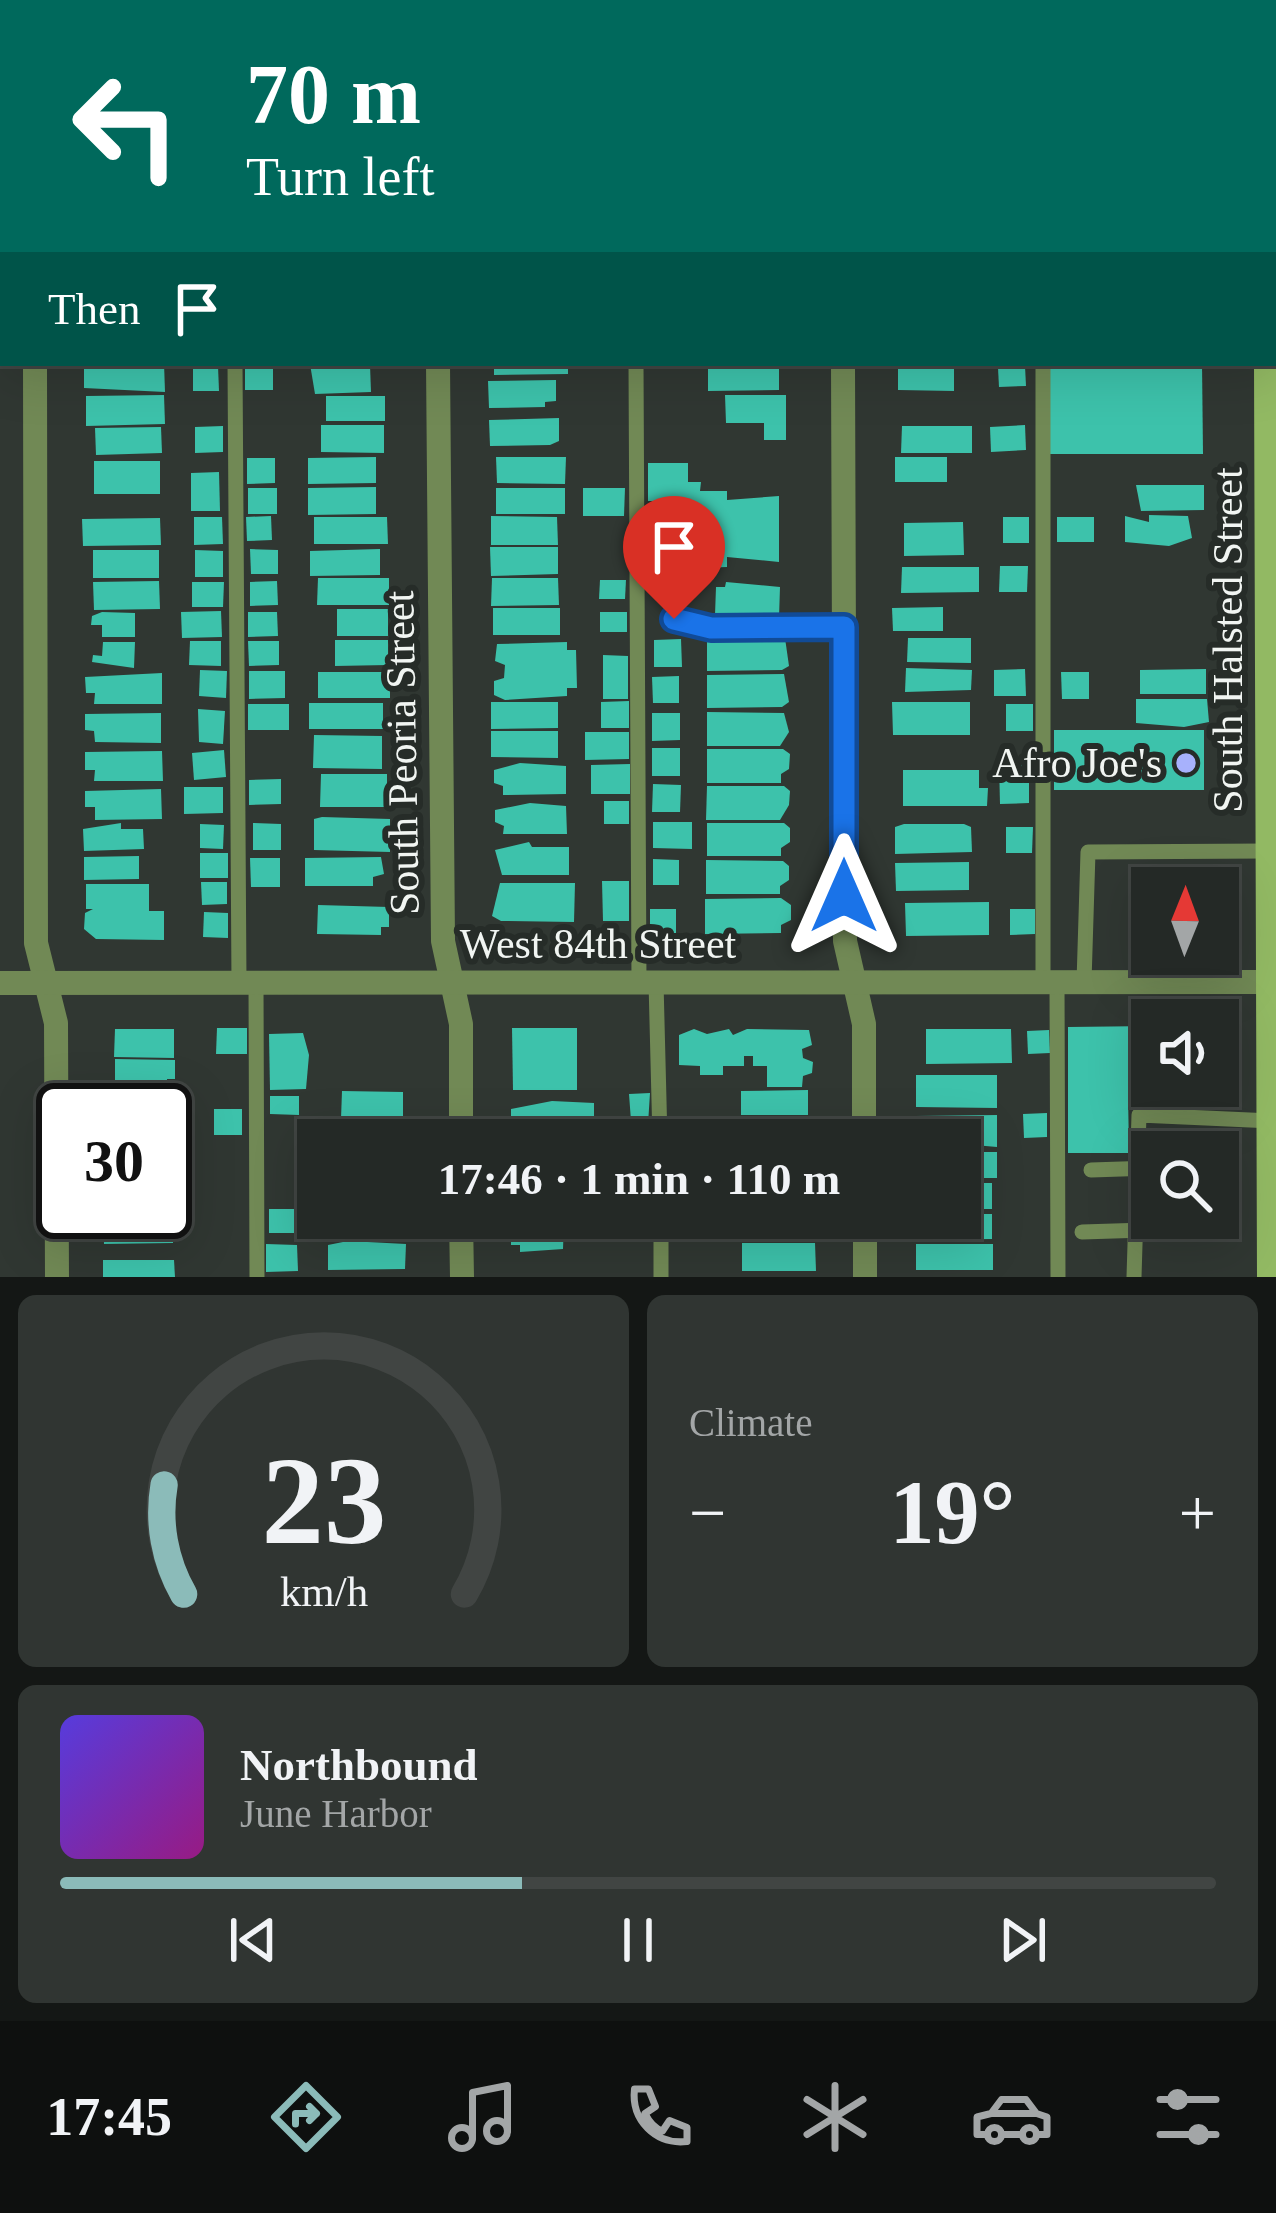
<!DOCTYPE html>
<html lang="en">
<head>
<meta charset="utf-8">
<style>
	:root { --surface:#242926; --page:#303532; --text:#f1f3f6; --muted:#a3a6a7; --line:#414543; --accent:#8bbbb9 }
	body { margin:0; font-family:"Times New Roman",serif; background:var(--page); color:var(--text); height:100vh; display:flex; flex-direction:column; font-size:45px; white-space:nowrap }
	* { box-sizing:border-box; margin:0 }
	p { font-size:39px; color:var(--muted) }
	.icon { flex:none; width:66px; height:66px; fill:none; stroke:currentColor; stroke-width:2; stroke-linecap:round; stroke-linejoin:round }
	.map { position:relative; height:1277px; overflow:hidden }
	.panel { display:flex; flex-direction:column; gap:18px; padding:18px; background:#141715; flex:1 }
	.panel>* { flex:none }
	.guide { position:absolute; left:0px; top:0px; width:1278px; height:366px; box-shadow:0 12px 48px #0002,0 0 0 3px var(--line); background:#00695c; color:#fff; overflow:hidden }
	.needle { width:78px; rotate:1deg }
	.controls { position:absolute; left:1131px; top:867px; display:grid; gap:24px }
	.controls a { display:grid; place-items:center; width:108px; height:108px; border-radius:0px; background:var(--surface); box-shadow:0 12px 48px #0002,0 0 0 3px var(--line); font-size:60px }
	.speed { position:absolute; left:36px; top:1083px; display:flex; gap:24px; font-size:60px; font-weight:700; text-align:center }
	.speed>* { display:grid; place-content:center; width:156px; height:156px; border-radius:50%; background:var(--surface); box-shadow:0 12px 48px #0002,0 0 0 3px var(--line); line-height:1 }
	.speed .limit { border:6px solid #111; border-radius:18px; background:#fff; color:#111 }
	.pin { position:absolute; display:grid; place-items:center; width:102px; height:102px; color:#fff; margin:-123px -51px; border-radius:50% 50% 50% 0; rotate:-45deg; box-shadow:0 0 12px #0007 }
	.pin .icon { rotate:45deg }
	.me { position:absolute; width:132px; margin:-66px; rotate:0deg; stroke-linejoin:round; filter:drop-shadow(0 0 9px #0008) }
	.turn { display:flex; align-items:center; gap:42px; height:252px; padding:0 48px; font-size:54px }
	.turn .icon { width:156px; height:156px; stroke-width:2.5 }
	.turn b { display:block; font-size:84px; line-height:102px }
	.then { display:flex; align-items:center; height:114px; padding:0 48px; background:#0003; gap:24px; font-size:45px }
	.big { font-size:90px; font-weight:700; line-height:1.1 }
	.panel .card { flex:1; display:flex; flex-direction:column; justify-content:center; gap:18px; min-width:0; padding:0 42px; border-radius:18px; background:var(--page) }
	.panel .dial { align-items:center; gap:0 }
	.dial svg { height:312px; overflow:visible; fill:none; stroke:var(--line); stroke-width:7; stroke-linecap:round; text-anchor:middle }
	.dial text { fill:var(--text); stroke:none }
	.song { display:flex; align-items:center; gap:36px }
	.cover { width:144px; height:144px; border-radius:18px; background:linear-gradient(135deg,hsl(250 70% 55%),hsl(310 70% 35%)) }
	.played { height:12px; border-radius:6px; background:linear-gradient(90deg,var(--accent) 40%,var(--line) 40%) }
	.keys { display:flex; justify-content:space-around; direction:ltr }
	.heat { display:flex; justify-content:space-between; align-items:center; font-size:66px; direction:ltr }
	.panel .tiles { flex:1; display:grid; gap:18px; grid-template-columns:1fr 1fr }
	.card:last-child { grid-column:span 2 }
	.trip { position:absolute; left:297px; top:1119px; width:684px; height:120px; border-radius:0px; background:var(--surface); box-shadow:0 12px 48px #0002,0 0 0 3px var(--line); font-weight:700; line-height:120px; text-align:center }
	.tabs { display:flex; height:192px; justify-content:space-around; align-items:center; background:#0e100f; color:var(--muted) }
	.tabs .icon { width:84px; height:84px }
	.tabs .selected { color:var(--accent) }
	.tabs b { font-size:54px; color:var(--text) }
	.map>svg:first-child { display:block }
	.building { fill:#3dc2ab }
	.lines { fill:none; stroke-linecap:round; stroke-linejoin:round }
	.lane { stroke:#718955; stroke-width:15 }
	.street { stroke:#718955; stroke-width:24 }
	.secondary { stroke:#92b963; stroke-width:24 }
	.route-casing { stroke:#114b97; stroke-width:30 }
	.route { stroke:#1a73e8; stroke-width:21 }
	.poi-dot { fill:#a7b1fc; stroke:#262c28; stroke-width:4.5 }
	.labels { text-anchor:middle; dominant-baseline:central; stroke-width:12; stroke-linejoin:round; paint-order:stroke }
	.street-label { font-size:42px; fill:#f1f5f2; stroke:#262c28 }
	.poi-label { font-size:42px; fill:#f1f5f2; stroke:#262c28; text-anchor:end }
</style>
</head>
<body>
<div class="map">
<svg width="1276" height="1277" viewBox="0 0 1276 1277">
	<rect width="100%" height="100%" fill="#303732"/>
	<g class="building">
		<polygon points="164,363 165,392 84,388 84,365"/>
		<polygon points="494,363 568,363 568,374 494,375"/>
		<polygon points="1050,363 1202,363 1203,454 1050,454"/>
		<rect x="245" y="364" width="28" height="26"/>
		<polygon points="310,364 370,365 371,392 315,394"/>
		<polygon points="898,364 954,365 954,391 898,390"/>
		<polygon points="193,366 218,366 219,391 193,391"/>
		<polygon points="779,366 779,390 708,391 708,367"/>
		<polygon points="1025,366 1026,386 999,387 998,368"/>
		<polygon points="556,380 556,401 545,402 545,407 489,408 488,381"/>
		<polygon points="164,395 165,424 86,426 86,396"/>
		<polygon points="725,395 786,395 786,440 764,440 764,423 726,423"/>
		<rect x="326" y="396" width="59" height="25"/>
		<polygon points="559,418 559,441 550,445 490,446 489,420"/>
		<polygon points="321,425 384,425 384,453 321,452"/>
		<polygon points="1025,425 1026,450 991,452 990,427"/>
		<polygon points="223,426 223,452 195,453 195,427"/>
		<polygon points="902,426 972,426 972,453 901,453"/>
		<polygon points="161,427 162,453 96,455 95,428"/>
		<polygon points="376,457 376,483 308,484 308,458"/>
		<polygon points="496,457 566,457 565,484 497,483"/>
		<rect x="895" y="457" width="52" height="25"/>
		<polygon points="247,458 275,458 275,483 247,484"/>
		<rect x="94" y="461" width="66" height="33"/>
		<polygon points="648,463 688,463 688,482 701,482 700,491 727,491 727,500 779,496 779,562 727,557 727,567 700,568 700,556 688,557 687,501 648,501"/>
		<polygon points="219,472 220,511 191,511 191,473"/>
		<polygon points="1136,485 1204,485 1204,510 1141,511"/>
		<polygon points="376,487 376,514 308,515 308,488"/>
		<rect x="248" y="488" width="29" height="26"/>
		<rect x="496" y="488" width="69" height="26"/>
		<polygon points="583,488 625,488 624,516 583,516"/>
		<polygon points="1149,515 1188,516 1192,538 1169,546 1125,542 1125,516 1149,522"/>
		<polygon points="271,516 272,540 247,541 246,517"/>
		<polygon points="491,516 557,517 558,545 491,545"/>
		<polygon points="194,517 222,517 223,544 194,545"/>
		<polygon points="314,517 387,517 388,544 314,544"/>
		<rect x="1003" y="517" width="26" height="26"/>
		<rect x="1057" y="517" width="37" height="25"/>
		<polygon points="160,518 161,545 83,546 82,519"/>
		<polygon points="963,522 964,555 904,556 904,523"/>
		<polygon points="490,547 558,547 558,574 491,576"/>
		<polygon points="250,549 278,550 278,574 251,574"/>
		<polygon points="380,549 380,575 310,576 310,551"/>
		<rect x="93" y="550" width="66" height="28"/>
		<polygon points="195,550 223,551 223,577 195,577"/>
		<polygon points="1000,566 1028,566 1027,592 999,592"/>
		<polygon points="902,567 979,567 979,592 901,593"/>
		<polygon points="318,578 389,578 389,605 317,605"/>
		<polygon points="492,578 558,578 559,605 491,606"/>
		<polygon points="600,580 626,580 625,599 599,599"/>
		<polygon points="159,581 160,609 94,610 93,582"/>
		<polygon points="277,581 278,605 250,606 250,582"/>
		<polygon points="192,582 224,582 223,607 192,607"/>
		<polygon points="726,582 780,587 779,618 725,621 725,615 715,615 716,587 725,587"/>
		<polygon points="943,607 943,631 893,631 892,608"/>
		<rect x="493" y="608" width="67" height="27"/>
		<rect x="337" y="609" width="51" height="27"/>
		<polygon points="221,611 222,637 182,638 181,612"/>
		<polygon points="102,612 135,613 135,637 102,637 102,625 91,625 92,616"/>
		<polygon points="248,612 277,612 278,636 248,637"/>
		<rect x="600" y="612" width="27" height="20"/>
		<polygon points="707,638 785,638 789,666 782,670 707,671"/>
		<polygon points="908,638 971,638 971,663 907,662"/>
		<polygon points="681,639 682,667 654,667 654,640"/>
		<polygon points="335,640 388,640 388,665 335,666"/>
		<polygon points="190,641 221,641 221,666 189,665"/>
		<polygon points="248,641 279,641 279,665 249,666"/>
		<polygon points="103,642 135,642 134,668 92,662 93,655 102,656"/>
		<polygon points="567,642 567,650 576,650 577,688 567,688 567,696 505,700 494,695 494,681 504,678 505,665 495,661 497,644"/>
		<polygon points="603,655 628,656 628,699 603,699"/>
		<polygon points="906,668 972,670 971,690 905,692"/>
		<polygon points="1025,669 1026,696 994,696 994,670"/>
		<polygon points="1206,669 1206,694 1140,694 1140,670"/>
		<polygon points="200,670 227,671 226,698 199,696"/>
		<polygon points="249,671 285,671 285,698 249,699"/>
		<rect x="318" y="672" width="72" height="26"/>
		<polygon points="1061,672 1089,672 1089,699 1062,699"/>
		<polygon points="162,673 162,704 94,704 95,693 86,693 85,677"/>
		<polygon points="784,674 789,702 782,707 707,708 707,675"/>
		<polygon points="679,676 679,703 653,703 652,677"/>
		<polygon points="1136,699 1207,699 1209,722 1184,727 1136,723"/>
		<polygon points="629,701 629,728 601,728 601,702"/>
		<polygon points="491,702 558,702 558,728 491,729"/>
		<polygon points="892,702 970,702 970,735 893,735"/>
		<rect x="309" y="703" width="74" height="26"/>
		<rect x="248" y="704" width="41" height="26"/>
		<rect x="1006" y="704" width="27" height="27"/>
		<polygon points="198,709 225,711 223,744 199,742"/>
		<polygon points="707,712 784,713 789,732 780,746 707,746"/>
		<polygon points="161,713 161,743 95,742 94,731 85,730 85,714"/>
		<polygon points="652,713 680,713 680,740 652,741"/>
		<rect x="1054" y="730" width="150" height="60"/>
		<polygon points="491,731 558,731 558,758 491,757"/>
		<polygon points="585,732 629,732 629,759 585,760"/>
		<polygon points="314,735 382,736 382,769 313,768"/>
		<rect x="652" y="748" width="28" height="28"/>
		<polygon points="707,749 783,749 790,754 789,769 781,774 781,783 707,783"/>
		<polygon points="224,750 226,777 194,780 192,753"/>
		<polygon points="162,751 163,781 94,781 95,770 85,770 85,752"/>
		<polygon points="520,763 566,766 566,794 503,795 503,786 494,783 494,770"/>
		<polygon points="999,763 1029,763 1029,803 1000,804"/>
		<polygon points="630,764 630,794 591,794 591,765"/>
		<polygon points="903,770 979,770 979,788 988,788 987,806 903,806"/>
		<polygon points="321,774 387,774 387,807 320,807"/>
		<polygon points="281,779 281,804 249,805 249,780"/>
		<polygon points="653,784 681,785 680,812 652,812"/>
		<polygon points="707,786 784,786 790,791 789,805 780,820 706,820"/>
		<polygon points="184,787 223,787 223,813 184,814"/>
		<polygon points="161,789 162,819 95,820 95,807 85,807 85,791"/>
		<rect x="604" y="801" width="25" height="23"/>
		<polygon points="530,803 566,806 567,834 503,834 504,826 495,822 495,810"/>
		<polygon points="322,817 390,819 390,852 314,850 314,819"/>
		<polygon points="653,822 692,822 692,849 653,848"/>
		<polygon points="121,823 121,829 143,829 144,849 84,851 83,829"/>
		<polygon points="253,823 281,824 281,850 253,850"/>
		<polygon points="707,823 784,823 790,828 790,842 781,848 781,856 707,856"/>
		<polygon points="200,824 224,825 223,849 200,848"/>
		<polygon points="904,824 964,824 971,827 972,852 895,854 895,827"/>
		<polygon points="1006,827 1033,827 1032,853 1006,853"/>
		<polygon points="529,842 532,847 569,847 569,875 502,875 495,850"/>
		<rect x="200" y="853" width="28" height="25"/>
		<polygon points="139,856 139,879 84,880 84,857"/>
		<polygon points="381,857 384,874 373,877 373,886 305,886 305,858"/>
		<polygon points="250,858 280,858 280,887 251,887"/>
		<polygon points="653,859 679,860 679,885 653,885"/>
		<polygon points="706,860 783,861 789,866 789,880 780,886 780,894 706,894"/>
		<polygon points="969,862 969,890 896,891 895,863"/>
		<polygon points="602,881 629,881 629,921 603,921"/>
		<polygon points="201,882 227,882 227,904 202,905"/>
		<polygon points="500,883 575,883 574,922 501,921 492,916"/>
		<polygon points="86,884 149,884 149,911 164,911 164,940 96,939 84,929 85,913 93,909 86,909"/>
		<polygon points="781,898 791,905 791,920 781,925 781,933 705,934 705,899"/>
		<polygon points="989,902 989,935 906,936 905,903"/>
		<polygon points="318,905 389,907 389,927 381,927 381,935 317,934"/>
		<rect x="650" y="909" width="26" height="28"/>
		<polygon points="1010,909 1035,909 1035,934 1010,935"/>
		<polygon points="204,912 228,913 228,938 203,937"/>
		<polygon points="1152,1026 1152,1086 1218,1086 1222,1038 1222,1092 1128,1093 1129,1153 1068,1153 1068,1027"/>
		<polygon points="217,1028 247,1028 247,1054 216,1054"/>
		<polygon points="512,1028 577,1028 577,1090 513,1090"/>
		<polygon points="115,1029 174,1029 174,1058 114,1057"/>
		<polygon points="694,1029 707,1034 729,1029 733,1035 747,1029 809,1030 812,1045 802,1049 803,1058 813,1062 812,1073 803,1076 802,1087 767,1087 767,1066 753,1066 753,1056 744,1056 744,1066 723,1066 723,1075 700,1075 700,1066 679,1065 679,1035"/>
		<polygon points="926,1029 1011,1029 1012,1063 926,1064"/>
		<polygon points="1049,1030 1050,1053 1028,1054 1027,1031"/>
		<polygon points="303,1033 309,1055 306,1089 270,1090 269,1034"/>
		<polygon points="115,1059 175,1060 175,1079 167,1079 167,1086 115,1085"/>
		<polygon points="916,1075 997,1075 997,1108 916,1107"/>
		<polygon points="808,1090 808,1115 741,1115 741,1091"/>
		<polygon points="342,1091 403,1092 403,1120 341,1119"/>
		<polygon points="650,1093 647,1140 618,1140 617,1121 631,1121 629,1094"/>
		<polygon points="270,1096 299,1096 299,1115 270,1114"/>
		<polygon points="552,1101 594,1103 594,1138 521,1139 520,1130 511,1125 511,1109"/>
		<rect x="165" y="1109" width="23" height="33"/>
		<rect x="214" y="1109" width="28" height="26"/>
		<polygon points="1047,1113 1047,1137 1024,1138 1023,1114"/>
		<polygon points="997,1115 997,1147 916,1140 916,1116"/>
		<polygon points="741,1121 814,1122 814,1140 741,1140"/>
		<polygon points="672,1122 705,1122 704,1140 672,1140"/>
		<polygon points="336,1128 403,1129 403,1140 336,1140"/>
		<rect x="960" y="1152" width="37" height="26"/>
		<rect x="960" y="1183" width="32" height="26"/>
		<rect x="269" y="1209" width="28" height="24"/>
		<polygon points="960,1214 992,1214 992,1239 916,1240 916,1218"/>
		<polygon points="174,1215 180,1237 173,1236 173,1243 104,1244 103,1216"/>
		<polygon points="335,1218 399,1218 399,1229 335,1233"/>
		<polygon points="672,1218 714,1218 714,1239 673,1240"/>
		<rect x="741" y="1218" width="75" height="22"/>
		<polygon points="529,1219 564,1220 563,1249 520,1252 520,1245 511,1245 511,1225 529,1226"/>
		<polygon points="348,1241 406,1244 405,1269 328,1270 328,1245"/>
		<polygon points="742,1243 815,1243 816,1271 742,1271"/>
		<polygon points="266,1244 297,1245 298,1271 266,1272"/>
		<rect x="916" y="1244" width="77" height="26"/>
		<polygon points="103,1260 174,1260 175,1277 103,1277"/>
	</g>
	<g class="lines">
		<g class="lane">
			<polyline points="251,0 251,3"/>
			<polyline points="655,0 655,3"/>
			<polyline points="1060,0 1060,3"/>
			<polyline points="1275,36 1276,36"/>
			<polyline points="1275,98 1276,99"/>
			<polyline points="235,363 239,983"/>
			<polyline points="636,363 639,983"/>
			<polyline points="673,557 674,619 679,624 844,627"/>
			<polyline points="656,982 660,1140"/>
			<polyline points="1057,982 1058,1277"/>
			<polyline points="1084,982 1088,852 1267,851"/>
			<polyline points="256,983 257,1277"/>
			<polyline points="1043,983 1043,363"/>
			<polyline points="1091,1170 1152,1168"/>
			<polyline points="661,1218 661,1277"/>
			<polyline points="1082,1232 1209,1228"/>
			<polyline points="1134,1277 1139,1115 1273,1121"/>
		</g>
		<g class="street">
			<polyline points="456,0 456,3"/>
			<polyline points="858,0 858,3"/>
			<polyline points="50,3 50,0"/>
			<polyline points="35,363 36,943 56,1023 57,1277"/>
			<polyline points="438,363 443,941 461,1024 461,1140"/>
			<polyline points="843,363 845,941 864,1024 864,1140"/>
			<polyline points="0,983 1268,982"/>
			<polyline points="461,1218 462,1277"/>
			<polyline points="865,1218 865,1277"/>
		</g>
		<g class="secondary">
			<polyline points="1264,0 1264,3"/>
			<polyline points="1275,170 1276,170"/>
			<polyline points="0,173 3,173"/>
			<polyline points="1266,363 1269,1277"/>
		</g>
	</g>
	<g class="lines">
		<defs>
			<polyline id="route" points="674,619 711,628 844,627 844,896"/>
		</defs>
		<use href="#route" class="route-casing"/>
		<use href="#route" class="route"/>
	</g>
	<circle class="poi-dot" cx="1186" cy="763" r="12"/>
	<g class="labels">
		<g class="street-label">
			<text transform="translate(1228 640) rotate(-90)">South Halsted Street</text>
			<text transform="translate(402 753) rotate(-91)">South Peoria Street</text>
			<text x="598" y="944">West 84th Street</text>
		</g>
		<g class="poi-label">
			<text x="1162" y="763">Afro Joe's</text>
		</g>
	</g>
</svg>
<div class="controls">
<a><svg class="needle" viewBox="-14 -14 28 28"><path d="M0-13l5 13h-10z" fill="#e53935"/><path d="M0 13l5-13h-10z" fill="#a3a6a7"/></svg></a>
<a><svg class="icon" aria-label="sound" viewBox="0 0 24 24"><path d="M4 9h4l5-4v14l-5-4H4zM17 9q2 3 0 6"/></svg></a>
<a><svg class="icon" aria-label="search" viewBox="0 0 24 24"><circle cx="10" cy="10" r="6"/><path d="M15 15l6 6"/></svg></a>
</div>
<div class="speed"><div class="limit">30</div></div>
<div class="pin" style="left:674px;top:619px;background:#d93025"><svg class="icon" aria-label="arrive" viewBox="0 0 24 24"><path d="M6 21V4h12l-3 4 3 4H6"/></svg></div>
<svg class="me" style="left:844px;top:896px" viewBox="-20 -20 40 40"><path d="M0-17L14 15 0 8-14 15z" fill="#1a73e8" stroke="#fff" stroke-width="4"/></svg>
<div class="trip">17:46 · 1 min · 110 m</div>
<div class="guide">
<div class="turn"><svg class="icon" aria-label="left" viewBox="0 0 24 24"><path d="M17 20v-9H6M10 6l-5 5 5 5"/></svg><div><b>70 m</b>Turn left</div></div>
<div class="then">Then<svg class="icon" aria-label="arrive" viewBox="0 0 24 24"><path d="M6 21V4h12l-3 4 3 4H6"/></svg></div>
</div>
</div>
<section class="panel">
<div class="tiles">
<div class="card dial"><svg viewBox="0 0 100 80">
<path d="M14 69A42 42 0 1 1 86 69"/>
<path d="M14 69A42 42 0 0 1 9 41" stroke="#8bbbb9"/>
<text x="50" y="56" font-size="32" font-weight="700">23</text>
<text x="50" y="72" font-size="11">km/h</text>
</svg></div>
<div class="card"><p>Climate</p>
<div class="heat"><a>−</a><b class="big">19°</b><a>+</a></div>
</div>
<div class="card">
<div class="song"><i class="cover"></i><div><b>Northbound</b><p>June Harbor</p></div></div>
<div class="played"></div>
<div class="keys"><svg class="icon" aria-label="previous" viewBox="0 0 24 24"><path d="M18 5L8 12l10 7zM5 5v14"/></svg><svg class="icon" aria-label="pause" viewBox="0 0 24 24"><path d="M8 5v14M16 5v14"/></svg><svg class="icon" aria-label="next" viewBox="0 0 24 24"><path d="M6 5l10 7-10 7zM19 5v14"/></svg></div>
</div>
</div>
</section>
<nav class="tabs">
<b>17:45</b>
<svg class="icon selected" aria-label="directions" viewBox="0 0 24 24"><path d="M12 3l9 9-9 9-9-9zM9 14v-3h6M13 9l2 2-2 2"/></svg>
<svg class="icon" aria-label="music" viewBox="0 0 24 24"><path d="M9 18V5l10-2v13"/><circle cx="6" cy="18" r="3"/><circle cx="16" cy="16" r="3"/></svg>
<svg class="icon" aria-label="phone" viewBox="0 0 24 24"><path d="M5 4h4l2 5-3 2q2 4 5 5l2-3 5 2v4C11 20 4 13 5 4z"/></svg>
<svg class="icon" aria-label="climate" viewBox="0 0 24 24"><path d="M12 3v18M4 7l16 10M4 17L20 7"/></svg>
<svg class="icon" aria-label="car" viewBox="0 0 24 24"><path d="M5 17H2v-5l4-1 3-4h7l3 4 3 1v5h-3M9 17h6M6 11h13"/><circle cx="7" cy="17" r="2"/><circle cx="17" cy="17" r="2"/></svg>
<svg class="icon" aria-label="filters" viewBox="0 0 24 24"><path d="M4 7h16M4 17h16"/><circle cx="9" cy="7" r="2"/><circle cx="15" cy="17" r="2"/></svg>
</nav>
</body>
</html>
